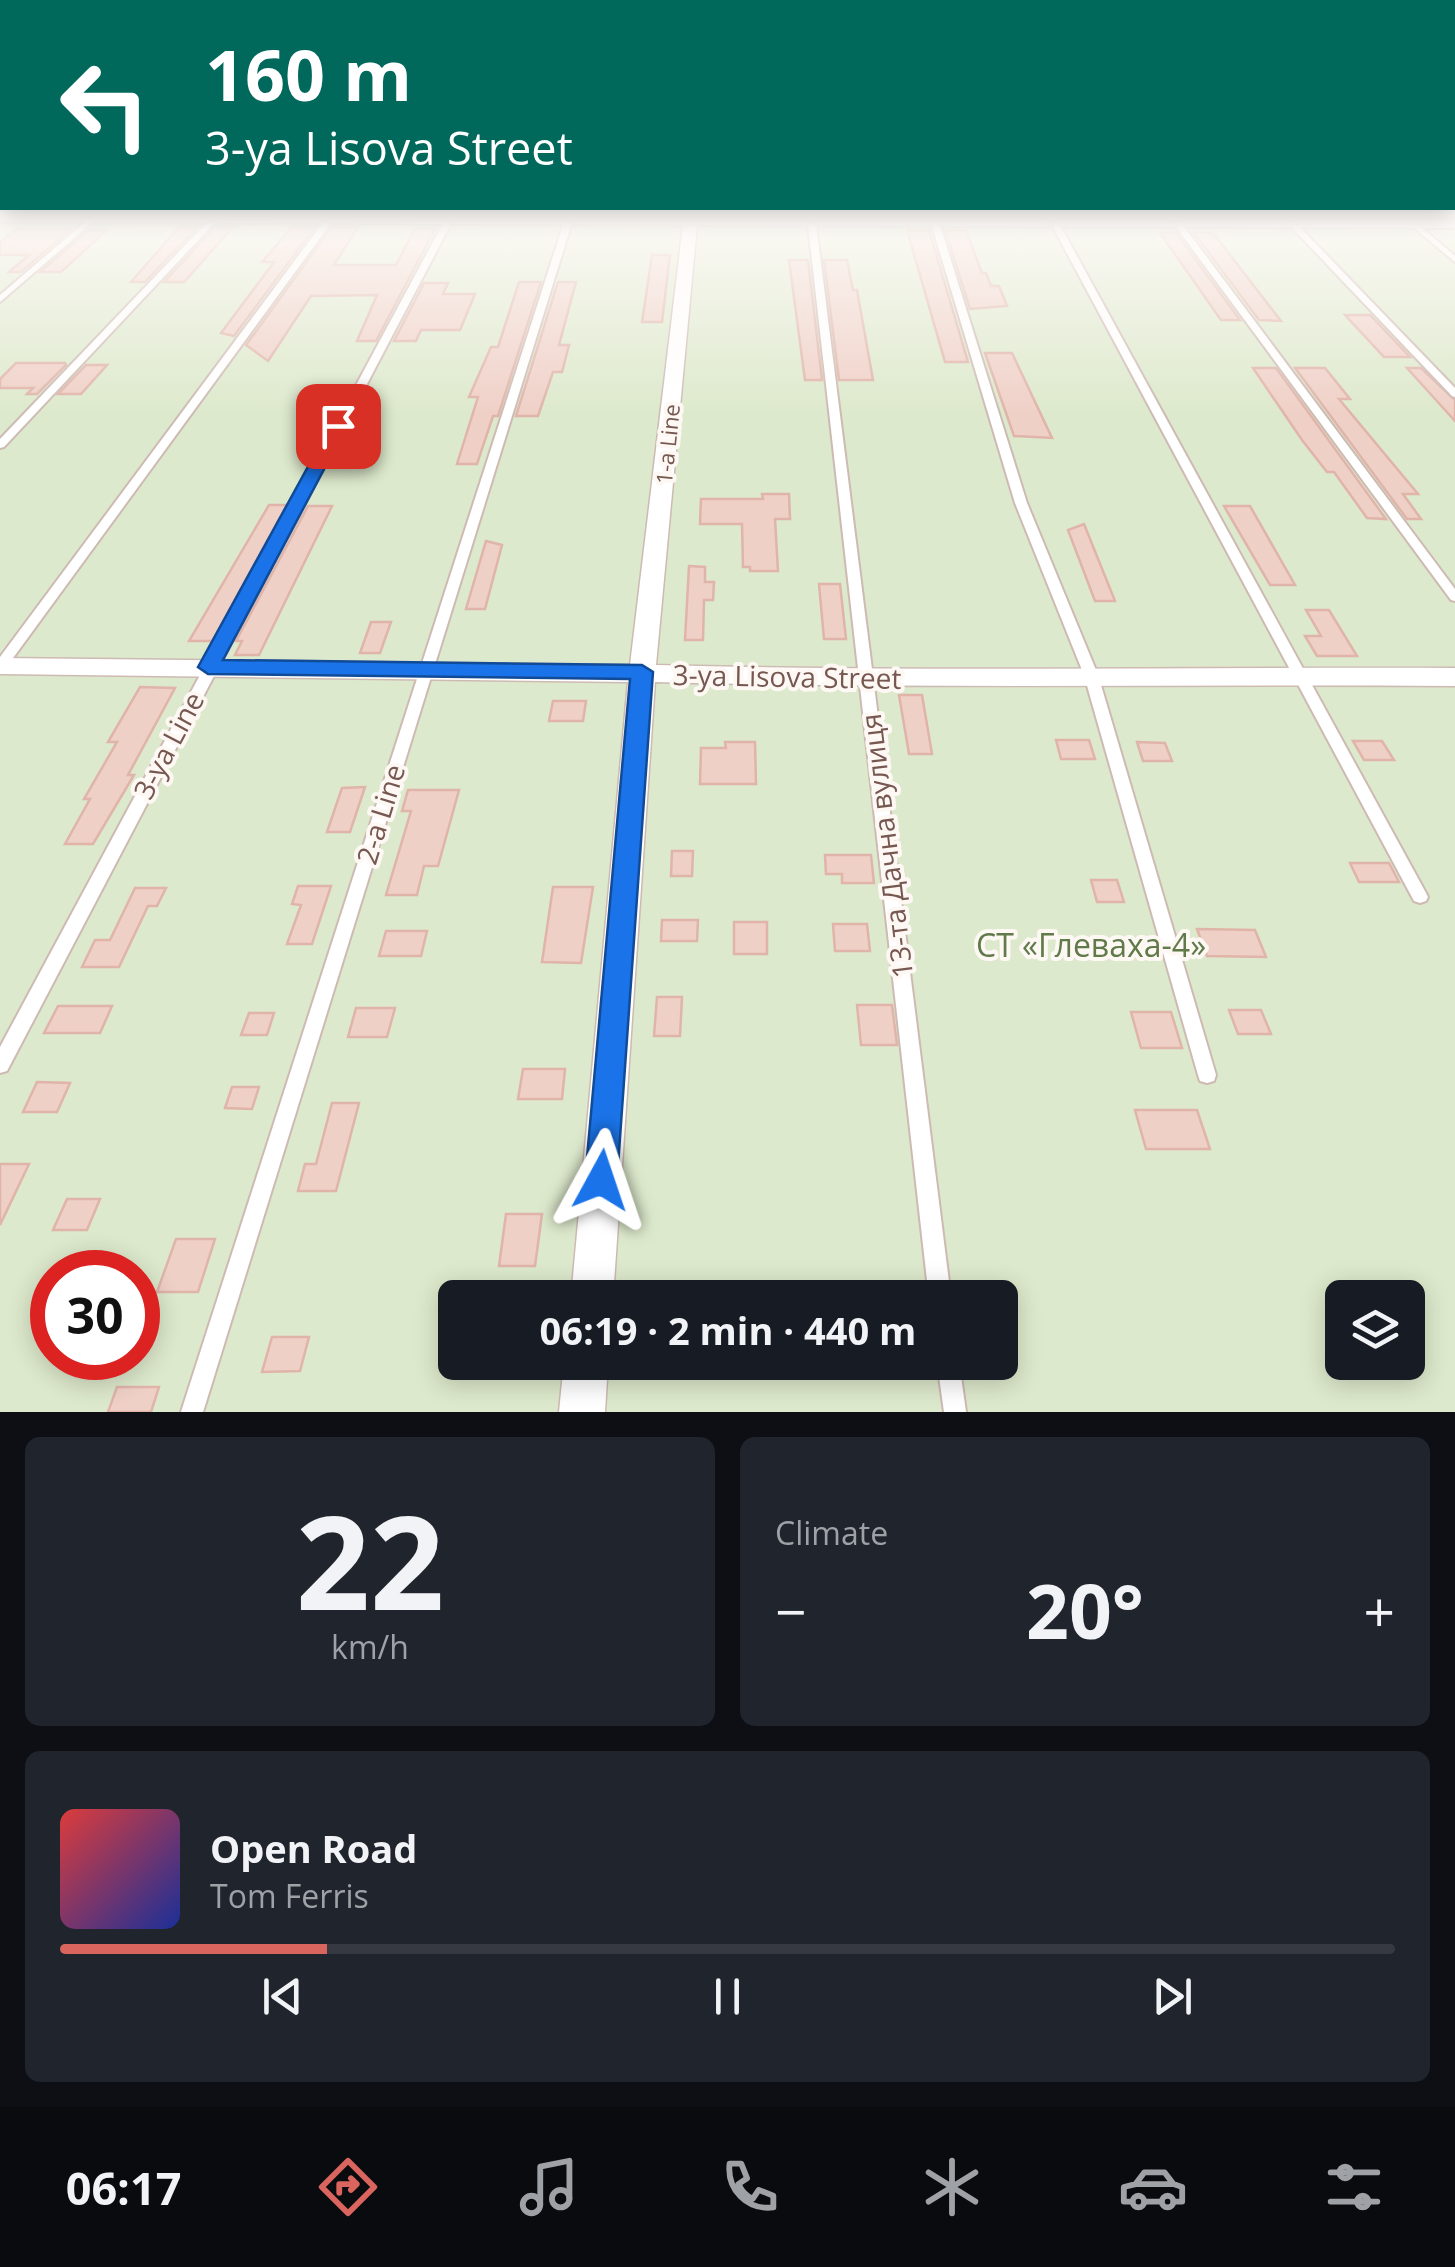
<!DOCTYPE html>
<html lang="en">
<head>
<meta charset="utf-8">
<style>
	:root { --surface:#171b24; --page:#20242c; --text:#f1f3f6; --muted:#9ea1a6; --line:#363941; --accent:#d9655e }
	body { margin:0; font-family:"Open Sans",sans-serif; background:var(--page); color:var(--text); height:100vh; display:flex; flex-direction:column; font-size:38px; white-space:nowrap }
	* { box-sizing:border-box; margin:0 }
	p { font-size:32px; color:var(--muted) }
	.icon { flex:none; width:55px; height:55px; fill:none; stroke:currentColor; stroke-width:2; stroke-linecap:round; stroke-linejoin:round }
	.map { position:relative; height:1412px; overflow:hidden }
	.side { display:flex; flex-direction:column; gap:25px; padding:25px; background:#0d0f14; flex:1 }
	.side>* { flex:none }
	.banner { position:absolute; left:0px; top:0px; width:1455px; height:210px; box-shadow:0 5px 25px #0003; background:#00695c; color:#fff; overflow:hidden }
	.tools { position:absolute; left:1325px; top:1280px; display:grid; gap:20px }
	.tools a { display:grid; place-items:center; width:100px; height:100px; border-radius:15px; background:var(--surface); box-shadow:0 5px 25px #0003; font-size:50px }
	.speed { position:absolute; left:30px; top:1250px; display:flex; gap:20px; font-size:50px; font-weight:700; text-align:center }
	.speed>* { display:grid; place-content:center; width:130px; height:130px; border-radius:50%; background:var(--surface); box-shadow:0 5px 25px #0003; line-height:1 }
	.speed .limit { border:15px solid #d22; background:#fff; color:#111 }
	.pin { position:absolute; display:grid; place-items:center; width:85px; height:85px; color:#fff; margin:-42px; border-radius:20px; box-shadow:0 5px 15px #0006 }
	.me { position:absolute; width:110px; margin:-55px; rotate:5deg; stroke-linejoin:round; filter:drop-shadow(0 0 8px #0008) }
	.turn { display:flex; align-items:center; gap:35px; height:210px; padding:0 40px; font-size:45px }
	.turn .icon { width:130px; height:130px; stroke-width:2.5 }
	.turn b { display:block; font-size:70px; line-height:85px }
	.big { font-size:75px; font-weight:700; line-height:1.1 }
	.side .tile { flex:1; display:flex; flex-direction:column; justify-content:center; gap:15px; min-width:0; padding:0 35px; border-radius:15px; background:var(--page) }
	.side .dial { align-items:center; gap:0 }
	.dial b { font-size:130px; line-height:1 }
	.song { display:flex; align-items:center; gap:30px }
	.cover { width:120px; height:120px; border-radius:15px; background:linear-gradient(135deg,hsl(0 70% 55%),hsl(230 70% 35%)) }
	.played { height:10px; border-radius:5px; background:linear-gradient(90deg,var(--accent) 20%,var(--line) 20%) }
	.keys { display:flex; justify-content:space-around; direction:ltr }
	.heat { display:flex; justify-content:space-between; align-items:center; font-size:55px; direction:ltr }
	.side .tiles { flex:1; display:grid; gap:25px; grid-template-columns:1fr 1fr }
	.tile:last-child { grid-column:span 2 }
	.trip { position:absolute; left:438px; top:1280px; width:580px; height:100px; border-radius:15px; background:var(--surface); box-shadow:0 5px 25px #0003; font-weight:700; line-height:100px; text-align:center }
	.tab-bar { display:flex; height:160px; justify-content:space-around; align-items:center; background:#090b0e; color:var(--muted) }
	.tab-bar .icon { width:70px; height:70px }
	.tab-bar .current { color:var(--accent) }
	.tab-bar b { font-size:45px; color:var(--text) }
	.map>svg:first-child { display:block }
	.green { fill:#dde9cc; fill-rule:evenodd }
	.building { fill:#efd0c7; stroke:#e0b4a9; stroke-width:2.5 }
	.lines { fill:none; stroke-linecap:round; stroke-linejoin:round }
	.lane-casing { stroke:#cdbab3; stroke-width:4 }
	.street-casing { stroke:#cdbab3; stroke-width:3 }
	.lane { fill:#fff; fill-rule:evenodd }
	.street { fill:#fff; fill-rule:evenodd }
	.route { fill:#1a73e8; stroke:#114b97; stroke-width:2.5 }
	.labels { text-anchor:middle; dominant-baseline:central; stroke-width:8; stroke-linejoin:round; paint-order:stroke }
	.far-street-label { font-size:22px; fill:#765851; stroke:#fef8f4 }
	.street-label { font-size:28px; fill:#765851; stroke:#fef8f4 }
	.near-park-label { font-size:32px; fill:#607a4a; stroke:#fef8f4 }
</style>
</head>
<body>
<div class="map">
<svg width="1455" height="1412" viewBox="0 0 1455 1412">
	<rect width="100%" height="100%" fill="#fbf3ed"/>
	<path class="green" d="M 0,216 L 1455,216 L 1455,1412 L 0,1412 ZM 52,1272 L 138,1272 L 138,1358 L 52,1358 ZM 455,1298 L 1000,1298 L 1000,1362 L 455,1362 ZM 1342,1298 L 1408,1298 L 1408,1362 L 1342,1362 Z"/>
	<g class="building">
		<polygon points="179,227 197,227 145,282 131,282"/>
		<polygon points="215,227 233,227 184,282 164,282"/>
		<polygon points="292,227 315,227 234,336 221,333 274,262 262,262"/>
		<polygon points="332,227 358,227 334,265 396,265 415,229 435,229 376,341 357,341 377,295 311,296 268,361 246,345"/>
		<polygon points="17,229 68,229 70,230 21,272 9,272 29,255 0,255 0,242"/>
		<polygon points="89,230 107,230 61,272 40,272"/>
		<polygon points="907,230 929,230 968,362 945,362"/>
		<polygon points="945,230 966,230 982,273 986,273 991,286 999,286 1007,306 970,309"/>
		<polygon points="1160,233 1176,233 1240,320 1221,320"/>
		<polygon points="1194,233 1213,233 1281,321 1259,320"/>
		<polygon points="652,255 670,255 662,322 642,322"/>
		<polygon points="789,260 808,260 822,380 805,380"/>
		<polygon points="824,260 847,260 853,290 857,290 873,380 839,380"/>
		<polygon points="519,282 541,282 498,416 493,416 477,464 457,464 478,397 469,397 491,347 498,347"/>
		<polygon points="558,282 576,282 559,345 569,345 562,372 553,372 538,416 516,416"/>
		<polygon points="424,283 448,283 443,294 475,294 460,330 421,330 416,341 394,341"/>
		<polygon points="1345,315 1370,315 1410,357 1384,357"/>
		<polygon points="985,353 1012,353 1052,438 1014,436"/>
		<polygon points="16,363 65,363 66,365 37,394 27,394 33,388 0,388 0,379"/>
		<polygon points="86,365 107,365 81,394 58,394"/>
		<polygon points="1253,368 1276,368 1386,519 1367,518 1334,472 1327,472 1302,440"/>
		<polygon points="1295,368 1325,368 1350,399 1339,399 1418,494 1403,494 1421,519 1407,519"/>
		<polygon points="1407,368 1421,368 1455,400 1455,421"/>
		<polygon points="762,494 789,494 790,519 775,519 778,571 750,571 750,567 743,567 742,524 700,524 701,499 763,499"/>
		<polygon points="269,505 287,505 214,641 189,641"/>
		<polygon points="308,506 332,506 259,655 235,655 242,641 236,641"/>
		<polygon points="1224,506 1250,506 1295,585 1270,585"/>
		<polygon points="1084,524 1115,601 1095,601 1068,530"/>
		<polygon points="486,541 502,545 485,609 466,609"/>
		<polygon points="689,566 705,567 705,582 714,582 713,600 704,600 703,640 685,640"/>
		<polygon points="819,584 840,584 846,639 824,639"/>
		<polygon points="1306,610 1329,610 1357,656 1317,656 1305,636 1321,636"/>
		<polygon points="371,622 391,622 380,653 360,653"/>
		<polygon points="140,687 175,688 128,775 134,775 93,844 65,844 90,799 84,799 117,742 108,742"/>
		<polygon points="899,695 922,695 932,754 909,754"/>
		<polygon points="553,701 586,701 583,721 549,721"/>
		<polygon points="1056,740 1089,740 1095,759 1061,759"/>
		<polygon points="1353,741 1382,741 1394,760 1364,760"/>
		<polygon points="725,742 755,742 756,784 700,784 701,748 726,748"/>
		<polygon points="1137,742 1165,743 1172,761 1143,761"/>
		<polygon points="365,787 350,832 327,832 342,788"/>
		<polygon points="408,790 459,790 438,866 424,866 417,895 386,895 411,811 402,811"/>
		<polygon points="672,851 693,851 692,876 671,876"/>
		<polygon points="825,855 871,855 874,883 842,883 842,874 826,874"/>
		<polygon points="1350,863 1389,863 1399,882 1359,882"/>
		<polygon points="1091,880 1117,880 1124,902 1097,902"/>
		<polygon points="298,886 331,886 312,944 287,944 301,905 292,904"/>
		<polygon points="553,887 593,887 581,963 542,962"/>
		<polygon points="135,888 166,888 157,906 148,906 119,967 82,967 95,940 110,940"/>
		<polygon points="662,920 698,920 697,941 661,941"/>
		<rect x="734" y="922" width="33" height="32"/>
		<polygon points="833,924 867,924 870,951 835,951"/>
		<polygon points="1197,929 1255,930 1266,957 1207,956"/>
		<polygon points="386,931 427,931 421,956 379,956"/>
		<polygon points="657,997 682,997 680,1036 654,1036"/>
		<polygon points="857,1005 892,1005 897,1045 861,1045"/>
		<polygon points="58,1006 112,1006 100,1033 44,1033"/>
		<polygon points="356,1008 395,1008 387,1037 348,1037"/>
		<polygon points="1229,1010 1261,1010 1271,1034 1238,1034"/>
		<polygon points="1131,1012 1171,1012 1182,1048 1141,1048"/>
		<polygon points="249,1013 274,1013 267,1035 241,1035"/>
		<polygon points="523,1069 565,1069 562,1099 518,1099"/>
		<polygon points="37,1082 70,1083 57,1112 23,1112"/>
		<polygon points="232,1087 259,1087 252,1109 225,1108"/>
		<polygon points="332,1103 359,1103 336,1191 298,1191 305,1164 316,1164"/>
		<polygon points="1135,1110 1197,1110 1210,1149 1146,1149"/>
		<polygon points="0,1164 29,1164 0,1225"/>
		<polygon points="67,1199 100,1199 87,1230 53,1230"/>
		<polygon points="506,1214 542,1214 535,1266 499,1266"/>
		<polygon points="176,1239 215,1239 198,1292 157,1292"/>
		<polygon points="272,1337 309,1337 300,1371 262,1372"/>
		<polygon points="117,1387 159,1387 151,1412 108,1412"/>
	</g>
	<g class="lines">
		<defs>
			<g id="lane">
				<polygon points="92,216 100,216 0,302 0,295"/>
				<polygon points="213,216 221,216 4,447 0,448 0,439"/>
				<polygon points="328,216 336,216 5,669 0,670 0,657"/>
				<polygon points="447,216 455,216 7,1071 0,1073 0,1047"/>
				<polygon points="566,216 574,216 203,1412 181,1412"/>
				<polygon points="807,216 815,216 951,1298 929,1298"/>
				<polygon points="929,216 937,216 1027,503 1098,675 1216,1075 1214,1081 1207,1083 1200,1081 1198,1075 1084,675 1015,503"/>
				<polygon points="1047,216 1055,216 1426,893 1428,897 1426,901 1420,903 1414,901"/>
				<polygon points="1168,216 1176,216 1455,589 1455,601 1451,600"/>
				<polygon points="1281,216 1289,216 1455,388 1455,397 1452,396"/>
				<polygon points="1400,216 1408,216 1455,256 1455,262"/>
				<polygon points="937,1362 959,1362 966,1412 944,1412"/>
			</g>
			<g id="street">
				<path d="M 0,216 L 1455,220 L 1455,228 L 697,225 L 656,665 C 922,672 1189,667 1455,668 L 1455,686 C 1188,684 921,689 655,682 L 613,1298 L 571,1298 L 628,682 L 0,674 L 0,658 L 630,665 L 683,225 L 0,222 Z"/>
				<polygon points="564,1362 608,1362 605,1412 559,1412"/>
			</g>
		</defs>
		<use href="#lane" class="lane-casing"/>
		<use href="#street" class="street-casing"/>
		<use href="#lane" class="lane"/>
		<use href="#street" class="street"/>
	</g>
	<linearGradient id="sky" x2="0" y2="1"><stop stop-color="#99c7e6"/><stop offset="0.52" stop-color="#fdfaf7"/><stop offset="1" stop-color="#fdfaf7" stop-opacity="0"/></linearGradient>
	<rect width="1455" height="414" fill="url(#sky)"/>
	<polygon class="route" points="332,423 347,426 223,660 642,665 653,672 617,1180 613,1191 601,1196 589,1191 585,1180 630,679 208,674 198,667"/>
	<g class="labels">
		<g class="far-street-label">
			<text transform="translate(667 444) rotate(-84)">1-a Line</text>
		</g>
		<g class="street-label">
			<text transform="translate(787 676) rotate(1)">3-ya Lisova Street</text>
			<text transform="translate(168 745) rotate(-62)">3-ya Line</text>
			<text transform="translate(380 814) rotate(-73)">2-a Line</text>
			<text transform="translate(886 846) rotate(-97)">13-та Дачна вулиця</text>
		</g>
		<g class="near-park-label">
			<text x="1091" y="944">СТ «Глеваха-4»</text>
		</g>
	</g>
</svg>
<div class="tools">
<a><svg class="icon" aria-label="layers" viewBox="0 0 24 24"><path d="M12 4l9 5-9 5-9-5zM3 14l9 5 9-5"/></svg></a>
</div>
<div class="speed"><div class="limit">30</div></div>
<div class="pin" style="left:338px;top:426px;background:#d93025"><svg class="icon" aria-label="arrive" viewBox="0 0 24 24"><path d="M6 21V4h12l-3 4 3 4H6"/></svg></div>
<svg class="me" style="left:601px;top:1180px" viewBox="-20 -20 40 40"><path d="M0-17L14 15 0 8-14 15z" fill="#1a73e8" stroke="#fff" stroke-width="4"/></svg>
<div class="trip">06:19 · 2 min · 440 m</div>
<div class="banner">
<div class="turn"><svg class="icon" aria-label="left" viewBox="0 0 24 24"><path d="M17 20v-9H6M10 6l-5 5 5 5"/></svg><div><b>160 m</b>3-ya Lisova Street</div></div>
</div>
</div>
<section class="side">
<div class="tiles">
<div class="tile dial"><b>22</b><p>km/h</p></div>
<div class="tile"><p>Climate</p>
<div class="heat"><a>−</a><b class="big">20°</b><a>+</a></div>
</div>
<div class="tile">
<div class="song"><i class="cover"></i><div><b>Open Road</b><p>Tom Ferris</p></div></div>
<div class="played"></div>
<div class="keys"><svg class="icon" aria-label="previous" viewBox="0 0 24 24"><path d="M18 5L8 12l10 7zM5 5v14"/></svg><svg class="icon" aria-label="pause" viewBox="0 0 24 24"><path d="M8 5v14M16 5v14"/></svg><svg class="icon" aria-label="next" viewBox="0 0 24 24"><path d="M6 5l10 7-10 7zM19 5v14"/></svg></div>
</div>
</div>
</section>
<nav class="tab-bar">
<b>06:17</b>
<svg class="icon current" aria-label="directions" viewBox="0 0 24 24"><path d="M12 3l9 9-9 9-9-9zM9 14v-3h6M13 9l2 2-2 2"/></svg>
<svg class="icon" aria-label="music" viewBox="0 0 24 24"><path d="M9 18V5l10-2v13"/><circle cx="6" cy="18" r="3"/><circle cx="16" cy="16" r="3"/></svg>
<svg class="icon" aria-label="phone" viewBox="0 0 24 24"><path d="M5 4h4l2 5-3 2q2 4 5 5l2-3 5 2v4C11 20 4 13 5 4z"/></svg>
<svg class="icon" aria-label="climate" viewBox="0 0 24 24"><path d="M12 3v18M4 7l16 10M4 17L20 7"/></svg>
<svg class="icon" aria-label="car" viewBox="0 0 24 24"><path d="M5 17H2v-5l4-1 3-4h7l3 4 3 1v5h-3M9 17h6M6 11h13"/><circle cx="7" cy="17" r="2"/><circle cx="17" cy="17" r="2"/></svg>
<svg class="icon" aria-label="filters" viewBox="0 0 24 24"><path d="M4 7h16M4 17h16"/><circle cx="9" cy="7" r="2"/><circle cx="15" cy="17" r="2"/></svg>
</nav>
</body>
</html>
